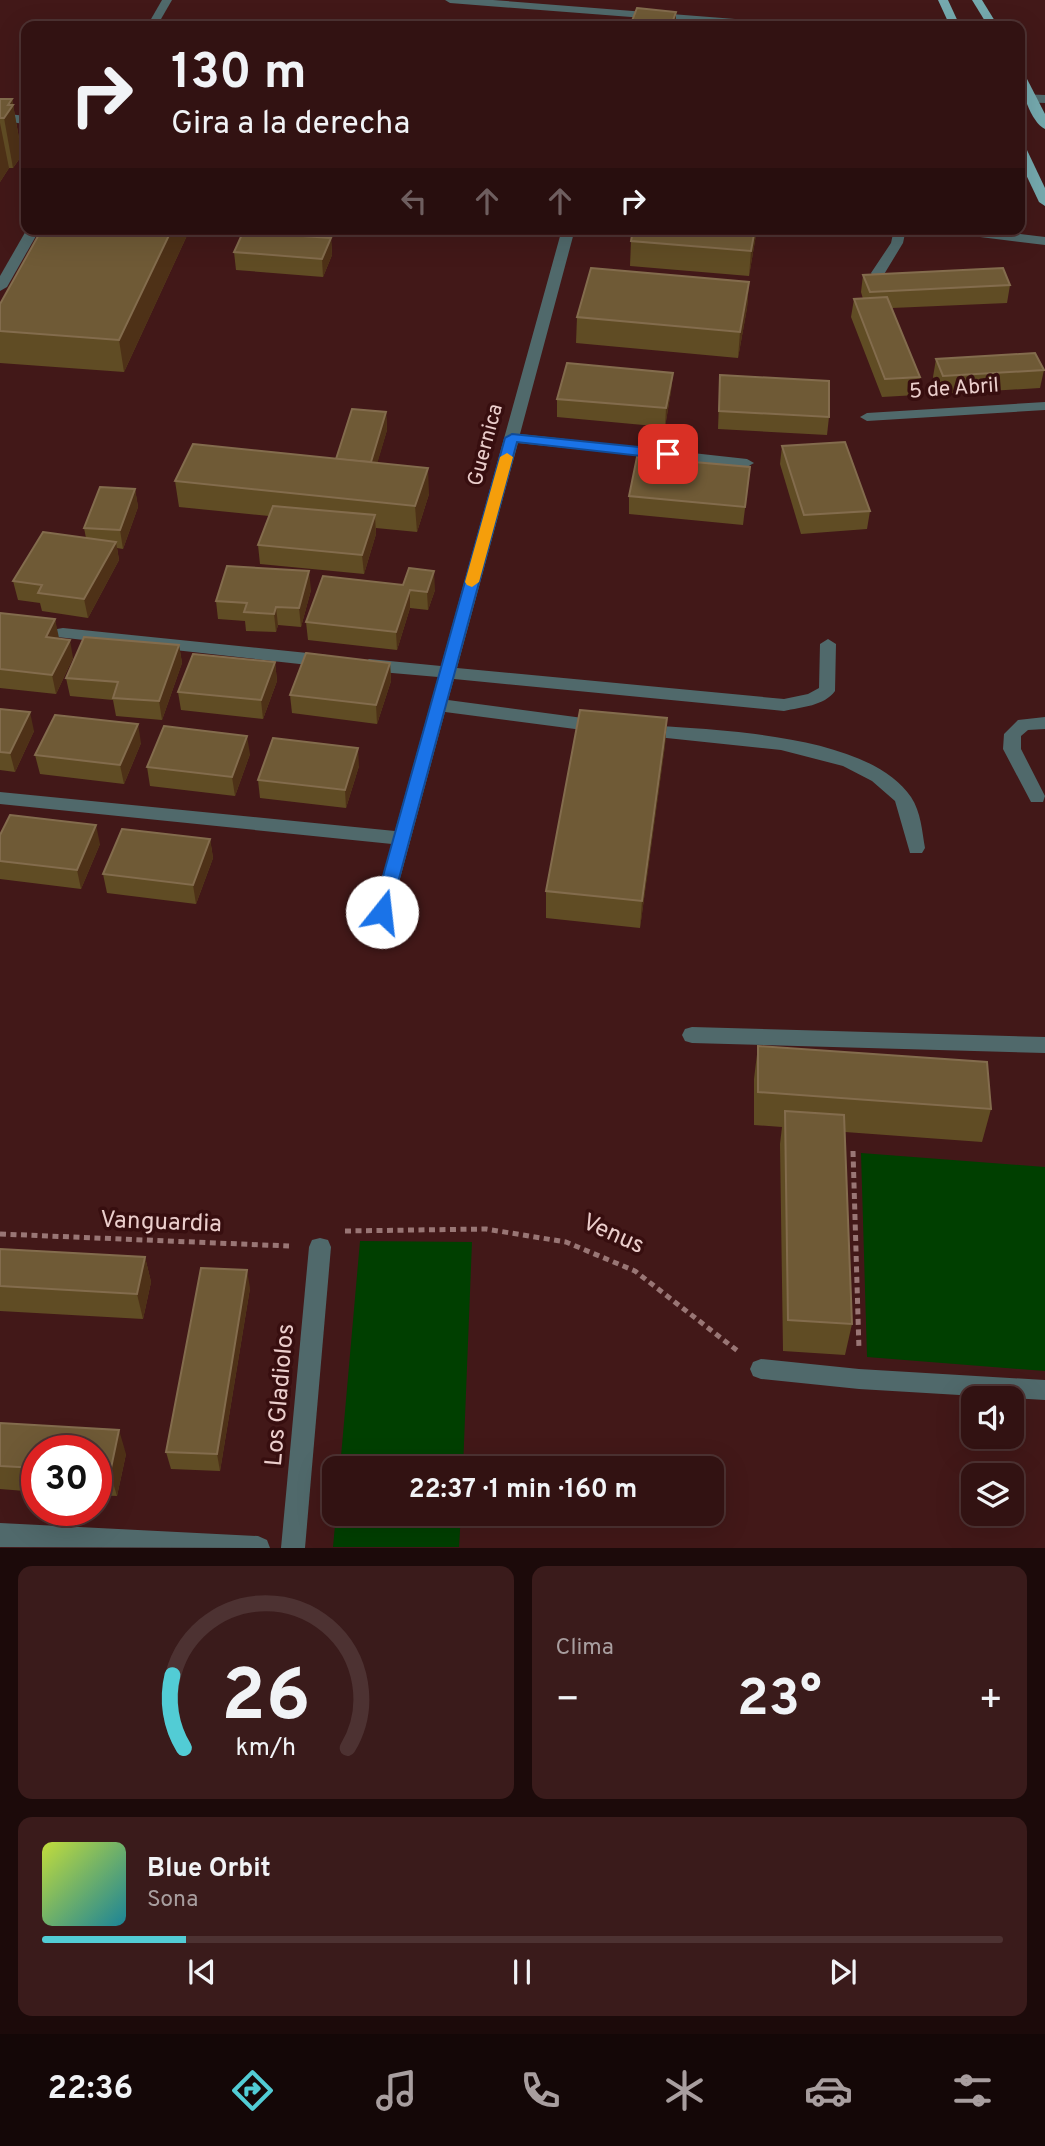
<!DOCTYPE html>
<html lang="es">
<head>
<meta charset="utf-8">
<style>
	:root { --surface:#321212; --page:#3a1b1b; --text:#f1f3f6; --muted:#a89e9f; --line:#4d3232; --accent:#52ccd5 }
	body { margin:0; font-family:Overpass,sans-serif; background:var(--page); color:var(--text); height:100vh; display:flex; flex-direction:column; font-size:26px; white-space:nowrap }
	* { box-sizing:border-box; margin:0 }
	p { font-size:23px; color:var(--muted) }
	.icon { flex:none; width:38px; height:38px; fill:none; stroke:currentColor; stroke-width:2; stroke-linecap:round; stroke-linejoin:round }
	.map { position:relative; height:1548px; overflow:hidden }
	.side { display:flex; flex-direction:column; gap:18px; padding:18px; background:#1c0a0a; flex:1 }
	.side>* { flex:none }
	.guide { position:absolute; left:21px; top:21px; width:1004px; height:214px; border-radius:14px; box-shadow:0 7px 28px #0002,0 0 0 2px var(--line); background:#321212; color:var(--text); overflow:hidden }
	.controls { position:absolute; left:961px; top:1386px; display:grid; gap:14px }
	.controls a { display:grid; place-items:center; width:63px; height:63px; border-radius:14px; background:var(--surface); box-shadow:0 7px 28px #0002,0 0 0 2px var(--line); font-size:35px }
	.speed { position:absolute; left:21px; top:1435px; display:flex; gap:14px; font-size:35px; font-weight:700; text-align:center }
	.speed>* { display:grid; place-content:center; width:91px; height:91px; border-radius:50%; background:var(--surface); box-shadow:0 7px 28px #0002,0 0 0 2px var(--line); line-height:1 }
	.speed .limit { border:10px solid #d22; background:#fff; color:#111 }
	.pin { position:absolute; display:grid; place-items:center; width:60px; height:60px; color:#fff; margin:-30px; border-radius:14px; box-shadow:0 4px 10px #0006 }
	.me { position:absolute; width:77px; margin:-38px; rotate:16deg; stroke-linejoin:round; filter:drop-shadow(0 0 5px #0008) }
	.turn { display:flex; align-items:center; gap:24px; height:147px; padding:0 35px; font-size:32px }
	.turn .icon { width:91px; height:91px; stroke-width:2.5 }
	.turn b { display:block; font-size:49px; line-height:60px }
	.lanes { display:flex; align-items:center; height:66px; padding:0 35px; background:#0003; justify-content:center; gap:35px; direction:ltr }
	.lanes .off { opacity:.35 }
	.big { font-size:52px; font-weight:700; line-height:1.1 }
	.side .card { flex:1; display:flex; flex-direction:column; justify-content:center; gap:10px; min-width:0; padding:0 24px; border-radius:14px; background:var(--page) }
	.side .dial { align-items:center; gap:0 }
	.dial svg { height:182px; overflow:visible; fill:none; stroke:var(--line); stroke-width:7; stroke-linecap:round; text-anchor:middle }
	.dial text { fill:var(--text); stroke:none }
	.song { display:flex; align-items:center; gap:21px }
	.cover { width:84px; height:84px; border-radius:10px; background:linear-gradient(135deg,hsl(70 70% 55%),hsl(190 70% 35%)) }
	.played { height:7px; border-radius:4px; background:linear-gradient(90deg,var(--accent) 15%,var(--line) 15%) }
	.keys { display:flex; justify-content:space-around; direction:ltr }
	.heat { display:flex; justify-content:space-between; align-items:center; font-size:38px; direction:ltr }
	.side .tiles { flex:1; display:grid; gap:18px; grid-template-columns:1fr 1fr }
	.card:last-child { grid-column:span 2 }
	.trip { position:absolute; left:322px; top:1456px; width:402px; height:70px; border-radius:14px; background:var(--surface); box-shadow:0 7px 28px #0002,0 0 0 2px var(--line); font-weight:700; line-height:70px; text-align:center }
	.tab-bar { display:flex; height:112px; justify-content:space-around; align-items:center; background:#140707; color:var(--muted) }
	.tab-bar .icon { width:49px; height:49px }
	.tab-bar .current { color:var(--accent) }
	.tab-bar b { font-size:32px; color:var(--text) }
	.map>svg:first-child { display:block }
	.green { fill:#003f00 }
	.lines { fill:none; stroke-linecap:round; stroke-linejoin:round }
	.path { stroke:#997675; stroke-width:5; stroke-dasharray:6 4.5; stroke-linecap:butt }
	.minor { fill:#50696b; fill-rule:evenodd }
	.major { fill:#75a9ae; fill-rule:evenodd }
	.wall { fill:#604c24 }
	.shaded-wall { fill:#4e3117 }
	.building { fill:#6f5a36; stroke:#836c4d; stroke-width:2 }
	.route { fill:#1a73e8; stroke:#114b97; stroke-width:2 }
	.slow { fill:#f59e0b }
	.labels { text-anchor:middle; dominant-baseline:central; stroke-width:7; stroke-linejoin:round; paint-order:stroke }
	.street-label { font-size:21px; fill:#ebcecc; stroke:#370e0f }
	.near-street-label { font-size:24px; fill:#ebcecc; stroke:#370e0f }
</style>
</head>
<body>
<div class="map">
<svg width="1045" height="1548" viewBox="0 0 1045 1548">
	<rect width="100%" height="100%" fill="#421818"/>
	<g class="green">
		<polygon points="861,1153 1045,1167 1045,1371 867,1357"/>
		<polygon points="360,1241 472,1242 463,1468 340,1468"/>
		<polygon points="336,1514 461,1514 459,1547 333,1547"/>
	</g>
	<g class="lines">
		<g class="path">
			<polyline points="853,1151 859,1350"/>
			<polyline points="345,1231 486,1229 566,1242 635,1271 739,1352"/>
			<polyline points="0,1234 289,1246"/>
		</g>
		<g class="minor">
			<polygon points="162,0 172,0 157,26 147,26"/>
			<polygon points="445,0 493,0 788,23 794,26 748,26 450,3"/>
			<polygon points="1020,94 1045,95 1045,103 1020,102"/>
			<polygon points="0,113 26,116 26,124 0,121"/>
			<polygon points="27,229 40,229 7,287 0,291 0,276"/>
			<path d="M 562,229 L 575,229 L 520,434 L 747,459 L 754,463 L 747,467 L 518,443 L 457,668 L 784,699 L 808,694 L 819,688 L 820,644 L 828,639 L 836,644 L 835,691 C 824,706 802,707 784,711 L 454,679 L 448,700 L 598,720 L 607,726 L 598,732 L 445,712 L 391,912 L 389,917 L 375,917 L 373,912 L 392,844 L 0,804 L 0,792 L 395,831 L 438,677 L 369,671 L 361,665 L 369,659 L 441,666 Z"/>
			<polygon points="894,229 906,229 903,243 883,276 873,276 871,273 891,243"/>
			<polygon points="942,229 981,229 1045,237 1045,245 948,233"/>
			<polygon points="1045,402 1045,410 867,421 860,417 867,413"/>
			<polygon points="63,628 327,655 335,661 327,667 57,637 55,633 57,629"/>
			<polygon points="1045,717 1045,729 1028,730 1021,736 1021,749 1045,796 1043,802 1031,802 1003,749 1004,734 1018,720"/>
			<path d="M 644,725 C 714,730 868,733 911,797 C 921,812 922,831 925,848 L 922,853 L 910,853 L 895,801 L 872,781 L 843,766 L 781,750 L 638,735 L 635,731 L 638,727 Z"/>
			<polygon points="692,1027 1045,1037 1045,1053 692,1043 685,1041 682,1035 685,1029"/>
			<polygon points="320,1238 328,1240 331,1247 305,1548 281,1548 309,1247 312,1240"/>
			<polygon points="761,1359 859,1369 1045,1380 1045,1400 859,1389 761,1379 753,1376 750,1369 753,1362"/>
			<polygon points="0,1523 258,1536 267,1540 270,1548 0,1547"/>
		</g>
		<g class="major">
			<polygon points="938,0 948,0 960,26 950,26"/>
			<polygon points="972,0 982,0 998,26 988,26"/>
			<path d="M 1020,74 L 1026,77 L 1045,114 L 1045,129 C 1031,123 1020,88 1020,74 Z"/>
			<polygon points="1020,144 1026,148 1045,188 1045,206 1039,202 1020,162"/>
		</g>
	</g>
	<g class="wall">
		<polygon points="0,99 12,99 22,155 13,168 9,168 0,182"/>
		<polygon points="190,229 124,372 0,363 0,304"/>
		<polygon points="278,229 310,229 311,236 331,238 332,255 323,277 236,270 234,252 277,232"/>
		<polygon points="633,229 757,229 749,276 630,266 631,241"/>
		<polygon points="863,275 1010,285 1007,303 892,308 920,377 917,395 882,397 851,317 854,299 863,299 861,292"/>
		<polygon points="749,282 747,308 738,358 576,343 577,317"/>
		<polygon points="936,359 1044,370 1040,388 940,394 933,377"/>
		<polygon points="673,373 671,391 665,427 557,417 557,399"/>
		<polygon points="720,375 829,417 827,435 718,429"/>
		<polygon points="386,412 387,430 377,463 429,494 417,532 376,528 376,534 364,574 260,564 258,545 269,516 179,507 175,481 336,459"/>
		<polygon points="782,446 870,511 867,529 801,534 780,464"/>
		<polygon points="750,467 743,525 629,514 629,496"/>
		<polygon points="135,489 138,507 123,549 117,548 119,560 88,618 42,611 40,603 18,600 13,581 86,538 84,528"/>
		<polygon points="403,585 435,590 428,610 410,608 397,650 308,640 306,622"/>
		<polygon points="311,590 301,627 278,625 276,632 246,631 245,621 218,619 216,601"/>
		<polygon points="0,613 55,619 58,639 73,658 56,694 0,688"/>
		<polygon points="179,645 182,663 162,720 116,716 113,700 70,696 66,678"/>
		<polygon points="275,662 277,681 263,719 181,710 178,692"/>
		<polygon points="390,663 391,681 377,724 292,713 290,695"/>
		<polygon points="0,709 34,731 15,772 0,770"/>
		<polygon points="667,718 665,745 640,928 546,918 546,891"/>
		<polygon points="141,743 124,784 40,774 35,755"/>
		<polygon points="250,754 235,796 150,786 147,767"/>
		<polygon points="359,766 346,808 260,798 258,780"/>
		<polygon points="0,835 100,844 81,889 0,879"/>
		<polygon points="210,839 213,858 196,904 107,893 103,874"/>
		<polygon points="758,1046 991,1109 982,1142 845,1132 852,1324 845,1355 783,1351 780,1144 782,1127 754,1125 754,1079"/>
		<polygon points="0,1249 145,1257 151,1282 143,1319 0,1311"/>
		<polygon points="250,1288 220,1471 171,1469 166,1452"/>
		<polygon points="0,1423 126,1454 117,1496 96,1495 96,1451 37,1451 37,1492 0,1489"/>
	</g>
	<g class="shaded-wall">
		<polygon points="676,12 676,26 671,26"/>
		<polygon points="12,99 22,155 13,168 4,118 8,105"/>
		<polygon points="0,123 9,168 0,182"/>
		<polygon points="172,229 190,229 124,372 119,340"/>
		<polygon points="306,229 310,229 311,240 304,236"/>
		<polygon points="755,229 757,229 749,276 751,251"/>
		<polygon points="331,238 332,255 323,277 322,259"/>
		<polygon points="749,282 747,308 738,358 740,332"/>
		<polygon points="673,373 671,391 665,427 666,408"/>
		<polygon points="386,412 387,430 371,485 369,467"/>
		<polygon points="428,468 429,494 417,532 415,506"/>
		<polygon points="135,489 138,507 123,549 120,530"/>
		<polygon points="375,515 376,534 364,574 362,555"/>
		<polygon points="116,542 119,560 88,618 84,599"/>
		<polygon points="309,571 311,590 301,627 299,608"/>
		<polygon points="434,571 435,590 428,610 427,592"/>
		<polygon points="410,590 410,608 397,650 396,632"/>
		<polygon points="276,607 278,625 276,632 274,614"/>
		<polygon points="55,619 59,638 50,656 46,637"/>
		<polygon points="70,640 73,658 56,694 52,675"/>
		<polygon points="179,645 182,663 162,720 159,701"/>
		<polygon points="275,662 277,681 263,719 261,700"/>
		<polygon points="390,663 391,681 377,724 376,705"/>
		<polygon points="30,712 34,731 15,772 10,753"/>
		<polygon points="667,718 665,745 640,928 642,901"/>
		<polygon points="138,724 141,743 124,784 120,765"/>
		<polygon points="247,736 250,754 235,796 232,777"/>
		<polygon points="358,748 359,766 346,808 345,790"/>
		<polygon points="96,825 100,844 81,889 77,870"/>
		<polygon points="210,839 213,858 196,904 193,885"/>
		<polygon points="145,1257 151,1282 143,1319 137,1294"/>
		<polygon points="247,1270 250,1288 220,1471 217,1454"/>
		<polygon points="119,1430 126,1454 117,1496 110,1473"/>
	</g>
	<g class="building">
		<polygon points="637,8 676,12 671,26 630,26"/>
		<polygon points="227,24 254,26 225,26"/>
		<polygon points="0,99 12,99 8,105 13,105 4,118 0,118"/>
		<polygon points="42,229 172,229 119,340 0,331 0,304"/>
		<polygon points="278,229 306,229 304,236 331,238 322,259 234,252 244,230 277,232"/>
		<polygon points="633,229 755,229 751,251 631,241"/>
		<polygon points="591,268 749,282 740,332 577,317"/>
		<polygon points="1003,268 1010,285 870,292 863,275"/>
		<polygon points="887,297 920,377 885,379 854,299"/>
		<polygon points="1035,353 1044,370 943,376 936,359"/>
		<polygon points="567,363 673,373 666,408 557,399"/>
		<polygon points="720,375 829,381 829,417 719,411"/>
		<polygon points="352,409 386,412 371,462 336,459"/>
		<polygon points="845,442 870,511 804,515 782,446"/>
		<polygon points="193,444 428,468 415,506 175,481"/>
		<polygon points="637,457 750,467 745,507 629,496"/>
		<polygon points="100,487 135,489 120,530 84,528"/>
		<polygon points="273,506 375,515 362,555 258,545"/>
		<polygon points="43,532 116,542 84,599 38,593 42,585 13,581"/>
		<polygon points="227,566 309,571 299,608 276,607 274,614 244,612 247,603 216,601"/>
		<polygon points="409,568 434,571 427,592 410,590 396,632 306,622 323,576 403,585"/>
		<polygon points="0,613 55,619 46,637 70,640 52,675 0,669"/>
		<polygon points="84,637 179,645 159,701 113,698 118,682 66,678"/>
		<polygon points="306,653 390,663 376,705 290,695"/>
		<polygon points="193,654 275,662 261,700 178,692"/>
		<polygon points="0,709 30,712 10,753 0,752"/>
		<polygon points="580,710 667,718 642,901 546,891"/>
		<polygon points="55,715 138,724 120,765 35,755"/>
		<polygon points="164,726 247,736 232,777 147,767"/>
		<polygon points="273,738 358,748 345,790 258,780"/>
		<polygon points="10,815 96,825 77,870 0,861 0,835"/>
		<polygon points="122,829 210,839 193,885 103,874"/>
		<polygon points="758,1046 987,1062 991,1109 758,1092"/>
		<polygon points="785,1111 844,1115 852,1324 788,1320"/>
		<polygon points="0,1249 145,1257 137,1294 0,1286"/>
		<polygon points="201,1268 247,1270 217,1454 166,1452"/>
		<polygon points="0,1423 119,1430 110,1473 96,1472 96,1451 37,1451 37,1468 0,1466"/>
	</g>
	<polygon class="route" points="512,434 668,450 675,454 668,459 517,442 390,912 388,917 375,917 373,912 505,438"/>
	<polygon class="slow" points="507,453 513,457 479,582 472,587 467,585 465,582 500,457"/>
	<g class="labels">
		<g class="street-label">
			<text transform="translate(954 389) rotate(-4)">5 de Abril</text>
			<text transform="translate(486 445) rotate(-75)">Guernica</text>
		</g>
		<g class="near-street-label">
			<text transform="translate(161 1223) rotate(2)">Vanguardia</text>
			<text transform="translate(613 1235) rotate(24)">Venus</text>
			<text transform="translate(281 1395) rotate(-85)">Los Gladiolos</text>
		</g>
	</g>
</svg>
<div class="controls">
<a><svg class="icon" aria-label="sound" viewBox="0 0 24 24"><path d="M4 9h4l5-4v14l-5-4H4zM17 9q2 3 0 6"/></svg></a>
<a><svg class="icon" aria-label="layers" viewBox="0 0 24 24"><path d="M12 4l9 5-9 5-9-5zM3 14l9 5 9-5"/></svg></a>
</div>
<div class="speed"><div class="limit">30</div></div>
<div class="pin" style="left:668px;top:454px;background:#d93025"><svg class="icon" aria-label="arrive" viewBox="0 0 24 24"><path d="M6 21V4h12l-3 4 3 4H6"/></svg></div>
<svg class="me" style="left:382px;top:912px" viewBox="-20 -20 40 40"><circle r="19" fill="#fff"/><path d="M0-13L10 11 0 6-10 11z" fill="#1a73e8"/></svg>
<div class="trip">22:37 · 1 min · 160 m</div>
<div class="guide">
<div class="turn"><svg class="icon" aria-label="right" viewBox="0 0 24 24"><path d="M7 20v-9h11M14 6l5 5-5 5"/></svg><div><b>130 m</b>Gira a la derecha</div></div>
<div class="lanes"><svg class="icon off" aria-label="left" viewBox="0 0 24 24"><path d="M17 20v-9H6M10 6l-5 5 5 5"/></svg><svg class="icon off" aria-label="ahead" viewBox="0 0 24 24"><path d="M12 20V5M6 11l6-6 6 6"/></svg><svg class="icon off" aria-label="ahead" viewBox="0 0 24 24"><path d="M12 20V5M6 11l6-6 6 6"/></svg><svg class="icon" aria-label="right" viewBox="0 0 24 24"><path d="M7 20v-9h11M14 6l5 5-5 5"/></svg></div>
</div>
</div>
<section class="side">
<div class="tiles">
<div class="card dial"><svg viewBox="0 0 100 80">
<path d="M14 69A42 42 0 1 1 86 69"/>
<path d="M14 69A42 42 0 0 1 9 37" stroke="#52ccd5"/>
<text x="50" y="56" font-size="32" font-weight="700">26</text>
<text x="50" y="72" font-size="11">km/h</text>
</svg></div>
<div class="card"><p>Clima</p>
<div class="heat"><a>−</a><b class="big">23°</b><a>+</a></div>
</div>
<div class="card">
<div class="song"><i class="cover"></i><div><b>Blue Orbit</b><p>Sona</p></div></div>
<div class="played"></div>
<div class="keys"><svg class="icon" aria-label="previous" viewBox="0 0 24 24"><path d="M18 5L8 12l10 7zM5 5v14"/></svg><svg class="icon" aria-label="pause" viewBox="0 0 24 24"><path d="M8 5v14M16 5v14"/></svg><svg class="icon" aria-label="next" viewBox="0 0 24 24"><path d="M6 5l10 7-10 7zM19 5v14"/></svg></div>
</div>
</div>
</section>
<nav class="tab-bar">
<b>22:36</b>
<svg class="icon current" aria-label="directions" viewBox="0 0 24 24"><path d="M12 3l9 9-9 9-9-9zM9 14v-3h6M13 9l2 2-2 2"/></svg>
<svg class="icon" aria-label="music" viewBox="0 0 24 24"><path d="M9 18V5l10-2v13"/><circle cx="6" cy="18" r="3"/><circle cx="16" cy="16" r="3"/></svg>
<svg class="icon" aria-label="phone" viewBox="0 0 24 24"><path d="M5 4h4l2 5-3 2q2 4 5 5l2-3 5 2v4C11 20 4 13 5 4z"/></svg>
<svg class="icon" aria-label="climate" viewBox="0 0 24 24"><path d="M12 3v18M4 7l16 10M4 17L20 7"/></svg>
<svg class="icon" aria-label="car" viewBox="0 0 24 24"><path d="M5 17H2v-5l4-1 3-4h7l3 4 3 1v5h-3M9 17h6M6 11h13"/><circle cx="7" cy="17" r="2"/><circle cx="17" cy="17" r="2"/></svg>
<svg class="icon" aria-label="filters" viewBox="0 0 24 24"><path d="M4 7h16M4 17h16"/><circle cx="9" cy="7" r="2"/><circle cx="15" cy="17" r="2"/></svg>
</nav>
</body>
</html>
